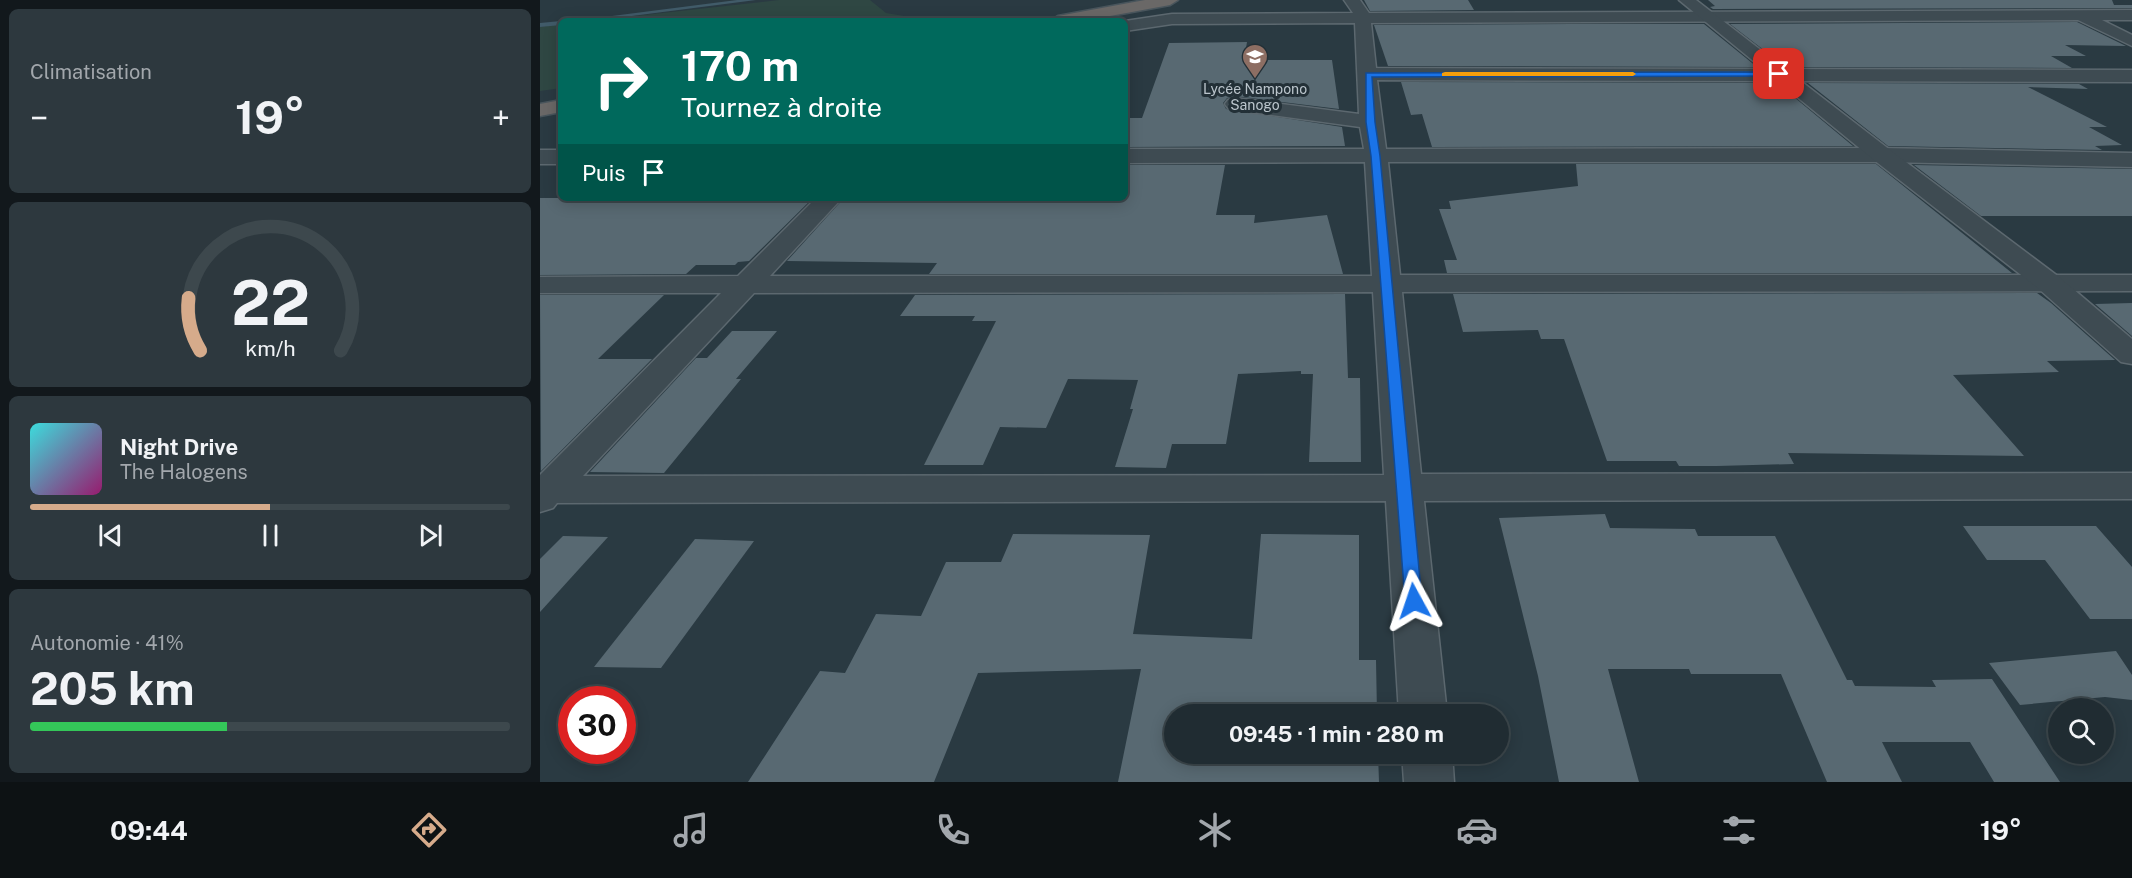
<!DOCTYPE html>
<html lang="fr">
<head>
<meta charset="utf-8">
<style>
	:root { --surface:#202c32; --page:#2d383e; --text:#f1f3f6; --muted:#a2a7ac; --line:#3d484d; --accent:#d6ab8b }
	body { margin:0; font-family:"Public Sans",sans-serif; background:var(--page); color:var(--text); height:100vh; display:flex; flex-direction:column; font-size:22px; white-space:nowrap }
	* { box-sizing:border-box; margin:0 }
	p { font-size:20px; color:var(--muted) }
	.icon { flex:none; width:33px; height:33px; fill:none; stroke:currentColor; stroke-width:2; stroke-linecap:round; stroke-linejoin:round }
	.map { position:relative; flex:1; overflow:hidden }
	.side { display:flex; flex-direction:column; gap:9px; padding:9px; background:#12181c; width:540px }
	.side>* { flex:none }
	.hud { position:absolute; left:18px; top:18px; width:570px; height:183px; border-radius:9px; box-shadow:0 3px 15px #0003,0 0 0 2px var(--line); background:#00695c; color:#fff; overflow:hidden }
	.buttons { position:absolute; left:1508px; top:698px; display:grid; gap:12px }
	.buttons a { display:grid; place-items:center; width:66px; height:66px; border-radius:50%; background:var(--surface); box-shadow:0 3px 15px #0003,0 0 0 2px var(--line); font-size:30px }
	.speed { position:absolute; left:18px; top:686px; display:flex; gap:12px; font-size:30px; font-weight:700; text-align:center }
	.speed>* { display:grid; place-content:center; width:78px; height:78px; border-radius:50%; background:var(--surface); box-shadow:0 3px 15px #0003,0 0 0 2px var(--line); line-height:1 }
	.speed .limit { border:9px solid #d22; background:#fff; color:#111 }
	.pin { position:absolute; display:grid; place-items:center; width:51px; height:51px; color:#fff; margin:-26px; border-radius:12px; box-shadow:0 3px 9px #0006 }
	.me { position:absolute; width:66px; margin:-33px; rotate:355deg; stroke-linejoin:round; filter:drop-shadow(0 0 4px #0008) }
	.turn { display:flex; align-items:center; gap:21px; height:126px; padding:0 24px; font-size:27px }
	.turn .icon { width:78px; height:78px; stroke-width:2.5 }
	.turn b { display:block; font-size:42px; line-height:51px }
	.then { display:flex; align-items:center; height:57px; padding:0 24px; background:#0003; gap:12px; font-size:22px }
	.big { font-size:45px; font-weight:700; line-height:1.1 }
	.side .widget { flex:1; display:flex; flex-direction:column; justify-content:center; gap:9px; min-width:0; padding:0 21px; border-radius:9px; background:var(--page) }
	.side .dial { align-items:center; gap:0 }
	.dial svg { height:156px; overflow:visible; fill:none; stroke:var(--line); stroke-width:7; stroke-linecap:round; text-anchor:middle }
	.dial text { fill:var(--text); stroke:none }
	.song { display:flex; align-items:center; gap:18px }
	.cover { width:72px; height:72px; border-radius:9px; background:linear-gradient(135deg,hsl(180 70% 55%),hsl(320 70% 35%)) }
	.played { height:6px; border-radius:3px; background:linear-gradient(90deg,var(--accent) 50%,var(--line) 50%) }
	.keys { display:flex; justify-content:space-around; direction:ltr }
	.heat { display:flex; justify-content:space-between; align-items:center; font-size:33px; direction:ltr }
	.charge { height:9px; border-radius:4px; background:linear-gradient(90deg,#34c759 41%,var(--line) 0) }
	.trip { position:absolute; left:624px; top:704px; width:345px; height:60px; border-radius:30px; background:var(--surface); box-shadow:0 3px 15px #0003,0 0 0 2px var(--line); font-weight:700; line-height:60px; text-align:center }
	.tab-bar { display:flex; height:96px; justify-content:space-around; align-items:center; background:#0d1214; color:var(--muted) }
	.tab-bar .icon { width:42px; height:42px }
	.tab-bar .current { color:var(--accent) }
	.tab-bar b { font-size:27px; color:var(--text) }
	main { display:flex; flex:1; min-height:0 }
	.map>svg:first-child { display:block }
	.green { fill:#2f4743 }
	.lines { fill:none; stroke-linecap:round; stroke-linejoin:round }
	.stream { fill:#415b69; fill-rule:evenodd }
	.building { fill:#586972 }
	.minor-casing { stroke:#5c686f; stroke-width:3 }
	.tertiary-casing { stroke:#5c686f; stroke-width:3 }
	.trunk-casing { stroke:#49555c; stroke-width:3 }
	.minor { fill:#3e4b52; fill-rule:evenodd }
	.tertiary { fill:#3e4b52; fill-rule:evenodd }
	.trunk { fill:#6a6867; fill-rule:evenodd }
	.route { fill:#1a73e8; stroke:#114b97; stroke-width:1.5 }
	.slow { fill:#f59e0b }
	.labels { text-anchor:middle; dominant-baseline:central; stroke-width:6; stroke-linejoin:round; paint-order:stroke }
	.far-poi-label { font-size:14px; fill:#bbc5cc; stroke:#233037 }
</style>
</head>
<body>
<main>
<section class="side">
<div class="widget"><p>Climatisation</p>
<div class="heat"><a>−</a><b class="big">19°</b><a>+</a></div>
</div>
<div class="widget dial"><svg viewBox="0 0 100 80">
<path d="M14 69A42 42 0 1 1 86 69"/>
<path d="M14 69A42 42 0 0 1 8 42" stroke="#d6ab8b"/>
<text x="50" y="56" font-size="32" font-weight="700">22</text>
<text x="50" y="72" font-size="11">km/h</text>
</svg></div>
<div class="widget">
<div class="song"><i class="cover"></i><div><b>Night Drive</b><p>The Halogens</p></div></div>
<div class="played"></div>
<div class="keys"><svg class="icon" aria-label="previous" viewBox="0 0 24 24"><path d="M18 5L8 12l10 7zM5 5v14"/></svg><svg class="icon" aria-label="pause" viewBox="0 0 24 24"><path d="M8 5v14M16 5v14"/></svg><svg class="icon" aria-label="next" viewBox="0 0 24 24"><path d="M6 5l10 7-10 7zM19 5v14"/></svg></div>
</div>
<div class="widget"><p>Autonomie · 41%</p><b class="big">205 km</b><div class="charge"></div></div>
</section>
<div class="map">
<svg width="1592" height="782" viewBox="0 0 1592 782">
	<rect width="100%" height="100%" fill="#2a3a42"/>
	<g class="green">
		<polygon points="239,0 330,0 346,13 394,21 50,21"/>
		<polygon points="21,24 21,88 0,91 0,27"/>
	</g>
	<g class="lines">
		<g class="stream">
			<polygon points="197,0 216,0 53,21 33,21"/>
			<polygon points="21,21 21,25 0,27 0,23"/>
		</g>
	</g>
	<g class="building">
		<polygon points="824,0 928,0 934,10 830,11"/>
		<polygon points="1168,0 1572,0 1574,5 1592,5 1592,8 1173,9 1170,7 1175,6"/>
		<polygon points="1537,22 1586,46 1525,45 1546,56 1511,56 1532,68 1246,67 1190,24"/>
		<polygon points="1032,24 1164,24 1217,67 848,66 834,25"/>
		<polygon points="707,42 704,60 792,60 799,109 695,96 687,98 683,103 686,109 802,127 805,146 585,147 585,118 602,118 629,43"/>
		<polygon points="861,82 1237,83 1313,146 892,147 882,114 871,115"/>
		<polygon points="1268,83 1539,84 1548,89 1488,87 1567,127 1549,127 1582,145 1555,146 1562,150 1348,146"/>
		<polygon points="1036,164 1336,164 1472,273 907,273 904,260 917,260 899,209 911,209 909,201 1038,186"/>
		<polygon points="585,165 685,165 676,215 715,215 714,223 787,215 803,274 389,274 397,263 247,261 304,198 585,198"/>
		<polygon points="1374,165 1592,169 1592,216 1441,216"/>
		<polygon points="0,198 273,198 209,261 198,262 195,265 156,265 146,274 0,275"/>
		<polygon points="1497,293 1511,303 1575,360 1507,361 1519,372 1413,375 1484,456 1248,453 1254,464 1177,466 1139,466 1136,461 1067,461 1024,339 1001,339 998,330 923,332 913,294"/>
		<polygon points="805,294 808,378 820,378 821,462 769,462 773,374 761,374 761,371 698,374 686,444 632,444 626,468 575,467 593,409 590,409 598,380 528,379 506,428 460,427 443,465 384,465 456,321 432,321 435,316 360,316 375,295"/>
		<polygon points="0,295 124,295 58,359 112,359 1,471"/>
		<polygon points="1592,303 1592,336 1555,304"/>
		<polygon points="192,331 237,331 196,379 201,379 124,473 50,472 156,358 167,358"/>
		<polygon points="1065,514 1070,528 1155,529 1158,536 1235,536 1307,680 1312,680 1315,686 1396,687 1392,680 1452,679 1520,782 1454,782 1430,742 1342,742 1362,782 1287,782 1241,674 1151,674 1149,669 1068,669 1099,782 1019,782 998,676 959,518"/>
		<polygon points="1423,526 1556,526 1592,567 1592,619 1550,619 1505,560 1447,560"/>
		<polygon points="473,534 610,535 593,634 712,639 721,534 819,535 819,660 836,660 837,714 634,714 634,753 838,753 839,782 578,782 601,669 438,673 394,782 208,782 280,671 305,673 336,614 381,616 406,562 461,562"/>
		<polygon points="23,536 68,537 0,612 0,559"/>
		<polygon points="155,539 214,541 121,668 54,667"/>
		<polygon points="1576,651 1592,675 1592,700 1565,697 1480,705 1449,663"/>
	</g>
	<g class="lines">
		<defs>
			<g id="minor">
				<path d="M 804,0 L 820,0 L 829,13 L 1592,10 L 1592,20 L 1562,20 L 1592,35 L 1592,46 L 1538,20 L 831,23 L 836,68 L 1592,70 L 1592,82 L 837,80 L 846,149 L 1342,148 L 1592,153 L 1592,167 L 1342,162 L 848,162 L 860,275 L 1592,275 L 1592,291 L 862,292 L 881,474 L 1592,473 L 1592,499 L 884,501 L 907,714 L 859,714 L 846,501 L 17,503 L 13,508 L 0,512 L 0,475 L 181,293 L 0,293 L 0,277 L 198,276 L 276,198 L 302,198 L 230,276 L 832,276 L 825,162 L 585,163 L 585,149 L 824,149 L 820,127 L 695,110 L 688,108 L 685,104 L 688,100 L 695,98 L 819,114 L 815,23 L 632,24 L 585,31 L 585,21 L 632,14 L 813,13 ZM 833,292 L 844,475 L 43,476 L 214,293 Z"/>
				<rect x="0" y="150" width="21" height="14"/>
				<polygon points="862,753 912,753 914,782 864,782"/>
			</g>
			<polygon id="tertiary" points="1139,0 1156,0 1350,150 1519,277 1592,339 1592,364 1581,362 1499,289 1334,160"/>
			<g id="trunk">
				<polygon points="605,0 638,0 630,5 543,21 510,21 518,16"/>
				<polygon points="21,100 21,112 0,116 0,104"/>
			</g>
		</defs>
		<use href="#minor" class="minor-casing"/>
		<use href="#tertiary" class="tertiary-casing"/>
		<use href="#trunk" class="trunk-casing"/>
		<use href="#minor" class="minor"/>
		<use href="#tertiary" class="tertiary"/>
		<use href="#trunk" class="trunk"/>
	</g>
	<polygon class="route" points="1239,72 1243,74 1242,76 832,77 835,122 840,156 882,601 880,606 874,608 867,606 865,601 831,156 826,122 826,73"/>
	<polygon class="slow" points="905,72 1093,72 1096,74 1093,76 902,76 902,73"/>
	<defs>
		<symbol id="school-pin" viewBox="-11 -11 22 30"><path d="M0 17L-7.5 6A9.5 9.5 0 1 1 7.5 6Z" fill="#8d6e63" stroke="#233037"/><path d="M0-5L7-2L0 1L-7-2ZM-4 1L0 2.5L4 1V4Q0 6-4 4Z" fill="#fff"/></symbol>
	</defs>
	<g fill-rule="evenodd">
		<use href="#school-pin" x="700" y="42" width="30" height="40"/>
	</g>
	<g class="labels">
		<g class="far-poi-label">
			<text x="715" y="89">Lycée Nampono<tspan x="715" dy="16">Sanogo</tspan></text>
		</g>
	</g>
</svg>
<div class="buttons">
<a><svg class="icon" aria-label="search" viewBox="0 0 24 24"><circle cx="10" cy="10" r="6"/><path d="M15 15l6 6"/></svg></a>
</div>
<div class="speed"><div class="limit">30</div></div>
<div class="pin" style="left:1239px;top:74px;background:#d93025"><svg class="icon" aria-label="arrive" viewBox="0 0 24 24"><path d="M6 21V4h12l-3 4 3 4H6"/></svg></div>
<svg class="me" style="left:874px;top:601px" viewBox="-20 -20 40 40"><path d="M0-17L14 15 0 8-14 15z" fill="#1a73e8" stroke="#fff" stroke-width="4"/></svg>
<div class="trip">09:45 · 1 min · 280 m</div>
<div class="hud">
<div class="turn"><svg class="icon" aria-label="right" viewBox="0 0 24 24"><path d="M7 20v-9h11M14 6l5 5-5 5"/></svg><div><b>170 m</b>Tournez à droite</div></div>
<div class="then">Puis<svg class="icon" aria-label="arrive" viewBox="0 0 24 24"><path d="M6 21V4h12l-3 4 3 4H6"/></svg></div>
</div>
</div>
</main>
<nav class="tab-bar">
<b>09:44</b>
<svg class="icon current" aria-label="directions" viewBox="0 0 24 24"><path d="M12 3l9 9-9 9-9-9zM9 14v-3h6M13 9l2 2-2 2"/></svg>
<svg class="icon" aria-label="music" viewBox="0 0 24 24"><path d="M9 18V5l10-2v13"/><circle cx="6" cy="18" r="3"/><circle cx="16" cy="16" r="3"/></svg>
<svg class="icon" aria-label="phone" viewBox="0 0 24 24"><path d="M5 4h4l2 5-3 2q2 4 5 5l2-3 5 2v4C11 20 4 13 5 4z"/></svg>
<svg class="icon" aria-label="climate" viewBox="0 0 24 24"><path d="M12 3v18M4 7l16 10M4 17L20 7"/></svg>
<svg class="icon" aria-label="car" viewBox="0 0 24 24"><path d="M5 17H2v-5l4-1 3-4h7l3 4 3 1v5h-3M9 17h6M6 11h13"/><circle cx="7" cy="17" r="2"/><circle cx="17" cy="17" r="2"/></svg>
<svg class="icon" aria-label="filters" viewBox="0 0 24 24"><path d="M4 7h16M4 17h16"/><circle cx="9" cy="7" r="2"/><circle cx="15" cy="17" r="2"/></svg>
<b>19°</b>
</nav>
</body>
</html>
